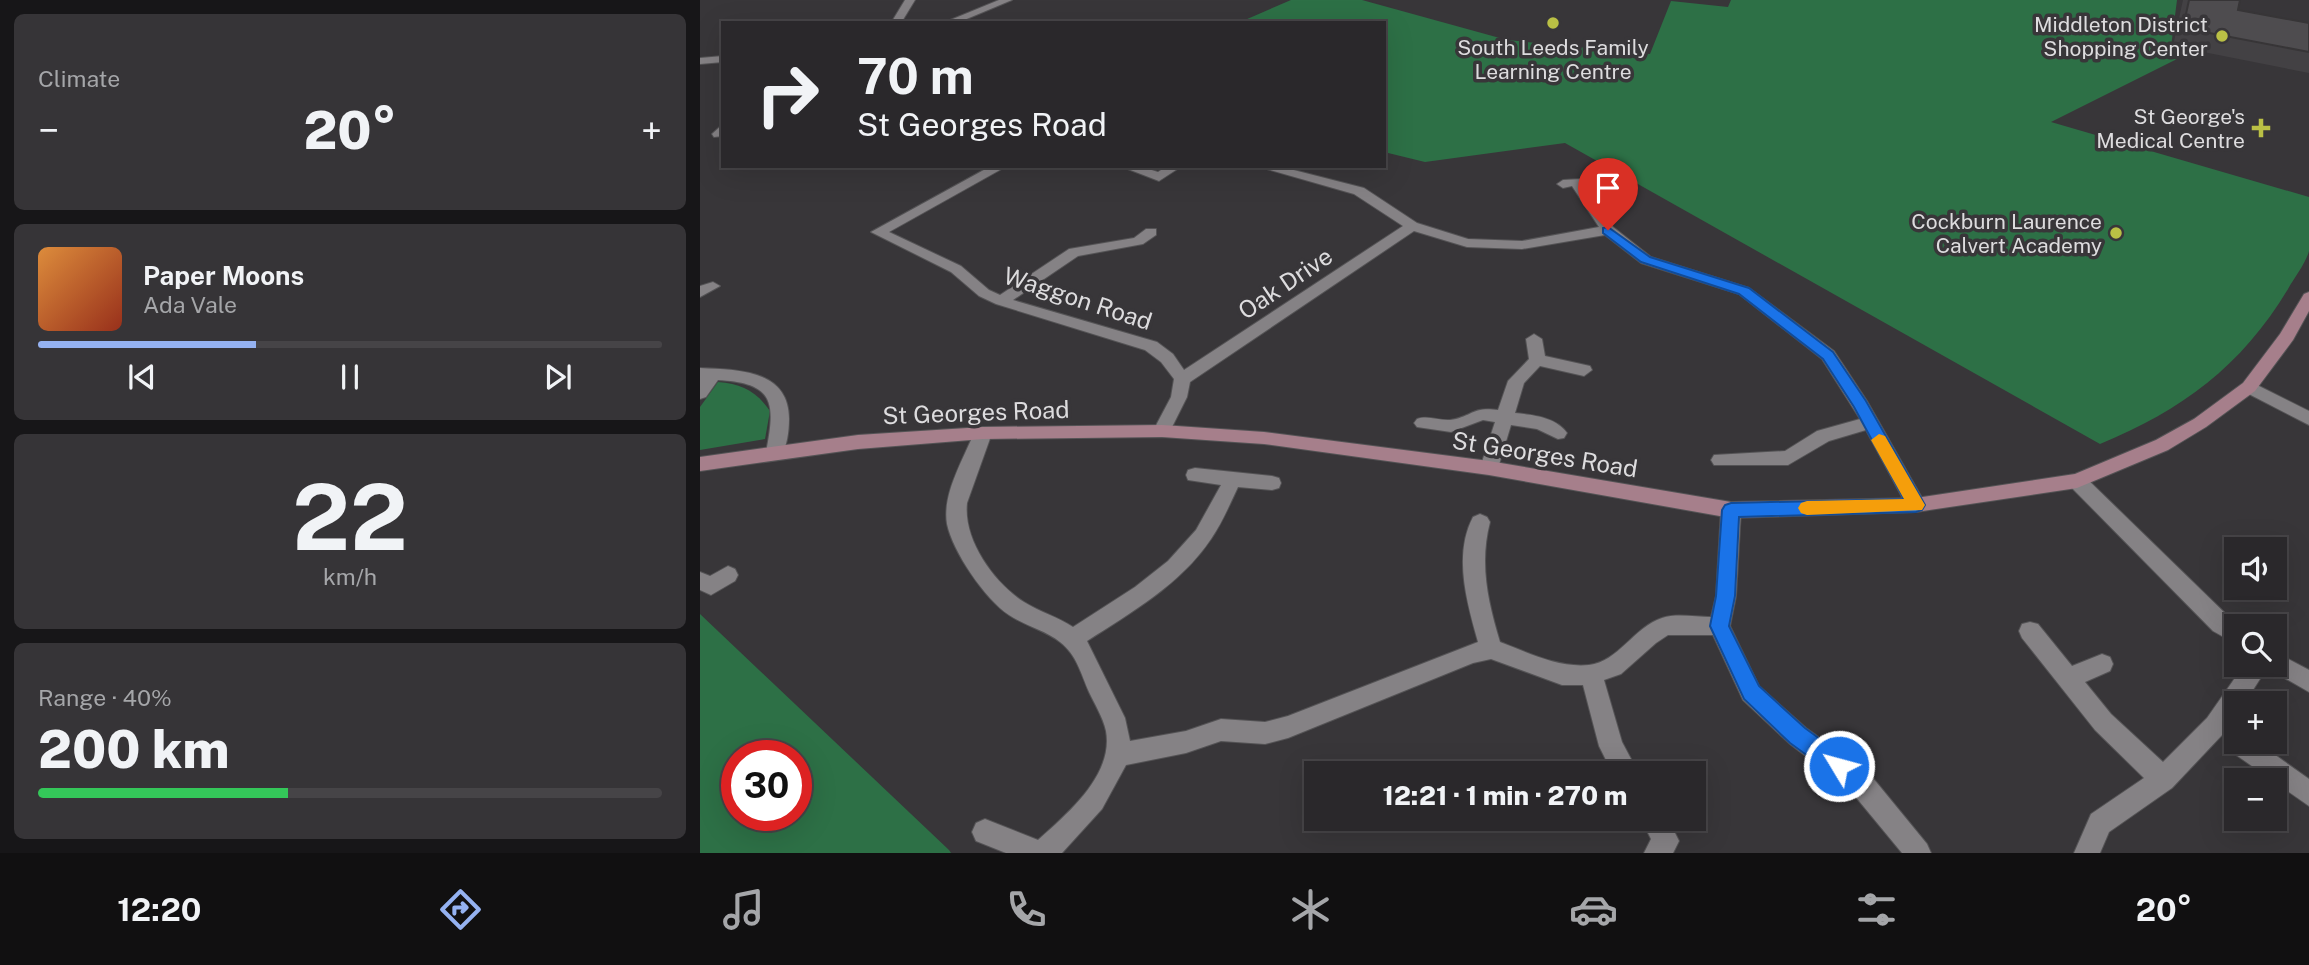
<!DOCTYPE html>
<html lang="en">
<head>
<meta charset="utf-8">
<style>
	:root { --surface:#2a282b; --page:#363437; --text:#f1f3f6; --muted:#a5a6a9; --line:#464447; --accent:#95b2f1 }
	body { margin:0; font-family:"Public Sans",sans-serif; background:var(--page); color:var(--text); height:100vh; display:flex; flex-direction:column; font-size:26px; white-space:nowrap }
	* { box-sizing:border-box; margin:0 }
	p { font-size:23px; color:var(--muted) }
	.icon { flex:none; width:38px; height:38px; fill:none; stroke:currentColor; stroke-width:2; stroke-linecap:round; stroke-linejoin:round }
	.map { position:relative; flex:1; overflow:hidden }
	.drawer { display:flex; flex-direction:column; gap:14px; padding:14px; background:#171618; width:700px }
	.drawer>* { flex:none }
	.guide { position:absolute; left:21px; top:21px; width:665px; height:147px; border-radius:0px; box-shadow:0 7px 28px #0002,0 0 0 2px var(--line); background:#2a282b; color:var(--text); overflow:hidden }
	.buttons { position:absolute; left:1524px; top:537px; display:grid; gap:14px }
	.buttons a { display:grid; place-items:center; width:63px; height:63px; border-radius:0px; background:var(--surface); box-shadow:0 7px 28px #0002,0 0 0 2px var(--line); font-size:35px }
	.speed { position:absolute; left:21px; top:740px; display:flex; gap:14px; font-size:35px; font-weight:700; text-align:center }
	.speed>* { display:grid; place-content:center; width:91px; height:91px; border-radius:50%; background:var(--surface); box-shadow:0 7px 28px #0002,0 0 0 2px var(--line); line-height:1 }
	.speed .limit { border:10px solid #d22; background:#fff; color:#111 }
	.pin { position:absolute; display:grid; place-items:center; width:60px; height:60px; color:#fff; margin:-72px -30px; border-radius:50% 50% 50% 0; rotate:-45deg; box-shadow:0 0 7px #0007 }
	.pin .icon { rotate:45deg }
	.me { position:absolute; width:77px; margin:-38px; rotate:307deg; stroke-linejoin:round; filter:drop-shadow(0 0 5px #0008) }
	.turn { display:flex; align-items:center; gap:24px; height:147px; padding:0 21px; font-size:32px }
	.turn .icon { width:91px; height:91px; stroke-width:2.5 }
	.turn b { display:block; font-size:49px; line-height:60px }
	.big { font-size:52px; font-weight:800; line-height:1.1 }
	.drawer .tile { flex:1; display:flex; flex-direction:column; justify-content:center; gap:10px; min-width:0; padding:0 24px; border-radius:10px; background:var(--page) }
	.drawer .dial { align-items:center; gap:0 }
	.dial b { font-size:91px; line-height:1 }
	.song { display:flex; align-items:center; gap:21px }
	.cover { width:84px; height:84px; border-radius:10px; background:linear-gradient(135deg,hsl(30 70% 55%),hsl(10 70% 35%)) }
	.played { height:7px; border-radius:4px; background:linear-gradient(90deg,var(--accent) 35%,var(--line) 35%) }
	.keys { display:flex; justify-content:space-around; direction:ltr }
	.heat { display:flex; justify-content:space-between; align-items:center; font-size:38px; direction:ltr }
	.charge { height:10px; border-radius:5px; background:linear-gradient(90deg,#34c759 40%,var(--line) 0) }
	.trip { position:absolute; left:604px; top:761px; width:402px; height:70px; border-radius:0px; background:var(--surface); box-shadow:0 7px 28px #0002,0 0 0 2px var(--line); font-weight:800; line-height:70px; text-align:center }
	.tabs { display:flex; height:112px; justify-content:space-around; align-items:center; background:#111011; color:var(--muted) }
	.tabs .icon { width:49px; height:49px }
	.tabs .active { color:var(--accent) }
	.tabs b { font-size:32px; color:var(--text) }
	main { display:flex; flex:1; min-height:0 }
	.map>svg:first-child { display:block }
	.green { fill:#2d7046; fill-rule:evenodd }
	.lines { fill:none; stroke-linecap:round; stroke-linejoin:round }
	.street-casing { stroke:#545355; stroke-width:2 }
	.secondary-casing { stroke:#545355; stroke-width:2 }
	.street { fill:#858285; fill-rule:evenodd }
	.secondary { fill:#a67f8b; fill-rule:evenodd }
	.wall { fill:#434144 }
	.building { fill:#4e4c4f; stroke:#373537; stroke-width:2 }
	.route { fill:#1a73e8; stroke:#114b97; stroke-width:2 }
	.slow { fill:#f59e0b }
	.poi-dot { fill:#bac045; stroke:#383639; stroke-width:2.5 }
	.labels { text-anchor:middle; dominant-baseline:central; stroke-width:7; stroke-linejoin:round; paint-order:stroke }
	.far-poi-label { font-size:21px; fill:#dddcde; stroke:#383639; text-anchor:end }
	.street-label { font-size:24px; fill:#dddcde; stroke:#383639 }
</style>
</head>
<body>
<main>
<section class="drawer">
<div class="tile"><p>Climate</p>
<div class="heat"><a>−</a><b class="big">20°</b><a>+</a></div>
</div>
<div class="tile">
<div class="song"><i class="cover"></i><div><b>Paper Moons</b><p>Ada Vale</p></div></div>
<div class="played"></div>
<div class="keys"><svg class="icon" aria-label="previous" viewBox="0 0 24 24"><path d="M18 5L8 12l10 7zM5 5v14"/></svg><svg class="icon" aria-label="pause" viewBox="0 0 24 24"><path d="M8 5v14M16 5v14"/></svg><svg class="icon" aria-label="next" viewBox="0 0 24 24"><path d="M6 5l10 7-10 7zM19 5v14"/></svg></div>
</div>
<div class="tile dial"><b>22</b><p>km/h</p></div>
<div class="tile"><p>Range · 40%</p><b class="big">200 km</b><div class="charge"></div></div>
</section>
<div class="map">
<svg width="1609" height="853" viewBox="0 0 1609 853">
	<rect width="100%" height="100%" fill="#383639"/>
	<g class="green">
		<path d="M 591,0 L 662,0 L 807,40 L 950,54 L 971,1 L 1028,7 L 1031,0 L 1477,0 L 1471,47 L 1477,59 L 1351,122 L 1609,197 C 1609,214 1609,235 1609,251 C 1606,263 1594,278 1588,289 C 1541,367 1482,410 1400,444 L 865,143 L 725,162 L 684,152 L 684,23 L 538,23 Z"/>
		<path d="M 18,382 C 42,384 56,391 70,411 L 65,439 L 0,450 L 0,407 Z"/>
		<path d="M 0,614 L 249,850 L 251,853 L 0,853 ZM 37,756 L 96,756 L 96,816 L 37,816 Z"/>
	</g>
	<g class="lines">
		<defs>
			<g id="street">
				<polygon points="205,0 215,0 201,23 191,23"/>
				<polygon points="299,0 312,0 257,23 243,23"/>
				<polygon points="23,56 23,62 0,64 0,58"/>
				<polygon points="23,124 23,136 14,137 12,134"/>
				<polygon points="291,166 307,166 189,232 261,266 289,290 300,295 369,249 434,238 446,229 456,229 456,235 443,244 378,256 313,300 457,342 473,354 484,370 703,226 654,194 556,166 578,166 664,188 717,223 768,239 822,241 899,227 872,186 863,188 857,184 863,180 881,179 913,227 951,257 1049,288 1134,351 1167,401 1226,505 1223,510 1216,512 1209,510 1166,430 1129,441 1088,465 1014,465 1011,460 1014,455 1085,451 1117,431 1160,419 1122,359 1039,294 941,263 905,235 822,249 767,247 714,231 490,382 487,397 468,435 456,435 453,431 471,397 474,379 461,362 445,350 296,304 279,296 251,272 171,232"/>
				<polygon points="420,166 439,166 458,172 467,166 482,166 459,181"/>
				<polygon points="13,282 20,286 0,297 0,286"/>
				<path d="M 834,334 L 842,339 L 845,356 L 890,366 L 892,370 L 884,376 L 840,366 L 824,383 L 815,413 C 832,415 856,417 867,433 L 864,438 L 858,439 L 837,429 L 811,425 L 798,468 L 795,473 L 783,473 L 780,468 L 795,422 L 783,420 L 751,432 L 717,427 L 714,423 L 717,419 C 728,415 739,421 750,420 C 771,417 773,406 798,410 L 808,381 L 829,359 L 826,339 Z"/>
				<path d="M 0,368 C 37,370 89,369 89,419 C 89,431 87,446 81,457 L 69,457 L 66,452 C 76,402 74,383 18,380 L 6,397 L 0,399 Z"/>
				<polygon points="1549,381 1609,411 1609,425 1543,391 1541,387"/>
				<path d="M 283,427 L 289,428 L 292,433 L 267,503 C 263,540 294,583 324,602 C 340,612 358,617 373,627 L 435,587 L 468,561 L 496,530 L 521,485 L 488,480 L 486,475 L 488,470 L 495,468 L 572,476 L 579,478 L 581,483 L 579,488 L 572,490 L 538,487 C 530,504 522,523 511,539 C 481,584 432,612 387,641 L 425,718 L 430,741 L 486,731 L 521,719 L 565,722 L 588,716 L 778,642 C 767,603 753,555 773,517 L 780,514 L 787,517 L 790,522 C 779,564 788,602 800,642 C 829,653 858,668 889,665 C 918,662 934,627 962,618 C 976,613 996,617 1011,617 L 1016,596 L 1021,510 L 1024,505 L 1031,502 L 1038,505 L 1041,510 L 1036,596 L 1030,626 L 1059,686 L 1106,728 L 1168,772 L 1227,844 L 1231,853 L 1202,853 L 1150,790 L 1090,744 L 1043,700 L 1013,635 L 968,635 L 956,643 L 921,674 L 904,680 L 922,742 L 939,774 L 913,774 L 899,746 L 883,685 L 862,685 L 791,659 L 773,663 L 588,738 L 565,744 L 521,741 L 486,753 L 426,765 L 402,809 L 362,853 L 306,853 L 276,841 L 272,832 L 276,823 L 285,819 L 338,840 C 367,814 414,775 406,731 C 403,717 395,705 389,692 C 381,674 377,655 360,642 C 345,630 325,626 309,615 C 285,599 253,552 247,524 C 242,494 263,460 274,433 L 277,428 Z"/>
				<polygon points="1377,474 1384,476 1529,617 1541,626 1536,626 1536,644 1513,631 1370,486 1368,481 1370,476"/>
				<polygon points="28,566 35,569 38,575 35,581 11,595 0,590 0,572 10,576"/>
				<polygon points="1330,622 1338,624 1372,666 1402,654 1410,657 1413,664 1410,671 1385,682 1411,714 1463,762 1507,718 1544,665 1575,665 1575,652 1609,670 1609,692 1567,668 1544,704 1536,704 1536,714 1523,734 1472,788 1409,832 1400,853 1374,853 1391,814 1444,778 1395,730 1322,638 1319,631 1322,624"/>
				<polygon points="1536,731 1536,742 1557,742 1609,779 1609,806 1529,750 1525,742 1529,734"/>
				<polygon points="941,819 968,819 979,841 973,853 944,853 951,839"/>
			</g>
			<polygon id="secondary" points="1609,292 1609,311 1593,340 1555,391 1506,427 1468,450 1377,488 1216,512 1031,518 789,475 564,444 462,437 283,439 158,449 0,471 0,457 158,435 283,427 462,425 564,432 789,461 1031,502 1216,498 1375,474 1456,440 1494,419 1543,383 1580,334 1604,294"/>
		</defs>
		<use href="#street" class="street-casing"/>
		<use href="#secondary" class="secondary-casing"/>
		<use href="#street" class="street"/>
		<use href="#secondary" class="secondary"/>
	</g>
	<polygon class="wall" points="1483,0 1540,0 1538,10 1609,23 1609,73 1473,46"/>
	<polygon class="building" points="1489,0 1540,0 1538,10 1609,23 1609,52 1483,28"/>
	<polygon class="route" points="908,227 950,257 1049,288 1133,352 1166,401 1225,505 1222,510 1216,512 1039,517 1035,596 1029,626 1059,686 1105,728 1146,758 1149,766 1146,773 1139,777 1131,773 1090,743 1044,699 1010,626 1016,596 1022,510 1025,505 1031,503 1204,499 1154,407 1123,359 1039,294 941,262 903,233 903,228"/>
	<polygon class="slow" points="1179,434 1185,436 1222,500 1225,505 1222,510 1107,515 1101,513 1098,508 1101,503 1107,501 1204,499 1171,440"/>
	<g class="poi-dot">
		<circle cx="853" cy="23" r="7"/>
		<circle cx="1522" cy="36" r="7"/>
		<path d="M1557.5 117.5h7v7h7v7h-7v7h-7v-7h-7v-7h7z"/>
		<circle cx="1416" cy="233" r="7"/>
	</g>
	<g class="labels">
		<g class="far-poi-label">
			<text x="1508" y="24">Middleton District<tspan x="1508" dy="24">Shopping Center</tspan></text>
			<text x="853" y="47" text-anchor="middle">South Leeds Family<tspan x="853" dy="24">Learning Centre</tspan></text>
			<text x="1545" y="116">St George's<tspan x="1545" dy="24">Medical Centre</tspan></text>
			<text x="1402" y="221">Cockburn Laurence<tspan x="1402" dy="24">Calvert Academy</tspan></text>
		</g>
		<g class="street-label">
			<text transform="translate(585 283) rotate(-34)">Oak Drive</text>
			<text transform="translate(378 298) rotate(18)">Waggon Road</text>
			<text transform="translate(276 412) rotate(-2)">St Georges Road</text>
			<text transform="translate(845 454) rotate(9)">St Georges Road</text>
		</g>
	</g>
</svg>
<div class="buttons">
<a><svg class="icon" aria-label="sound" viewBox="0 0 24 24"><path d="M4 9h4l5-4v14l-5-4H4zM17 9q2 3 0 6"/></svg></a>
<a><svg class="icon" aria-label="search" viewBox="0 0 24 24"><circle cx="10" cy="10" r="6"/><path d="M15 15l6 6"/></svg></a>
<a>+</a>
<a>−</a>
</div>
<div class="speed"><div class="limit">30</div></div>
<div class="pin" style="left:908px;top:230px;background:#d93025"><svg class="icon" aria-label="arrive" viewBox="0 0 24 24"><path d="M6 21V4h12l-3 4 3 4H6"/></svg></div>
<svg class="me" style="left:1139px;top:766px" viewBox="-20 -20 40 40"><circle r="17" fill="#1a73e8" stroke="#fff" stroke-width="3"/><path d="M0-11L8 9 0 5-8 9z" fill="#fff"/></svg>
<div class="trip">12:21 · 1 min · 270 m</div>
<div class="guide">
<div class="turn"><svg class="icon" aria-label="right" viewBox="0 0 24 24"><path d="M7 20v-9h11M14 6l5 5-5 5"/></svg><div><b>70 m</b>St Georges Road</div></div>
</div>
</div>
</main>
<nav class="tabs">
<b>12:20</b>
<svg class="icon active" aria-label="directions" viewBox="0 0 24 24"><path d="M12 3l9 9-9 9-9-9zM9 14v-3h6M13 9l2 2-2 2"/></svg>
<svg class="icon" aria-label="music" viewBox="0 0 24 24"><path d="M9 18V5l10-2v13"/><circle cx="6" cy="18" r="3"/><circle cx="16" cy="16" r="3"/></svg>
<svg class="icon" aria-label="phone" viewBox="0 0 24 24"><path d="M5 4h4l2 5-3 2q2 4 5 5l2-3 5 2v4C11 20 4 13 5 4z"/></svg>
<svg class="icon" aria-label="climate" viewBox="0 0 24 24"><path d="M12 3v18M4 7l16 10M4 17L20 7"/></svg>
<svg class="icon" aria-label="car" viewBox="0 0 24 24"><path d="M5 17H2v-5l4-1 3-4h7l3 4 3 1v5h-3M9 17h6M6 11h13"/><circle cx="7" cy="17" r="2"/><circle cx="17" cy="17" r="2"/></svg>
<svg class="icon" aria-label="filters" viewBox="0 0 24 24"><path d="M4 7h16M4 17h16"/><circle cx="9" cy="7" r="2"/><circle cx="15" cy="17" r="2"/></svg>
<b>20°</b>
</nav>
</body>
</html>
